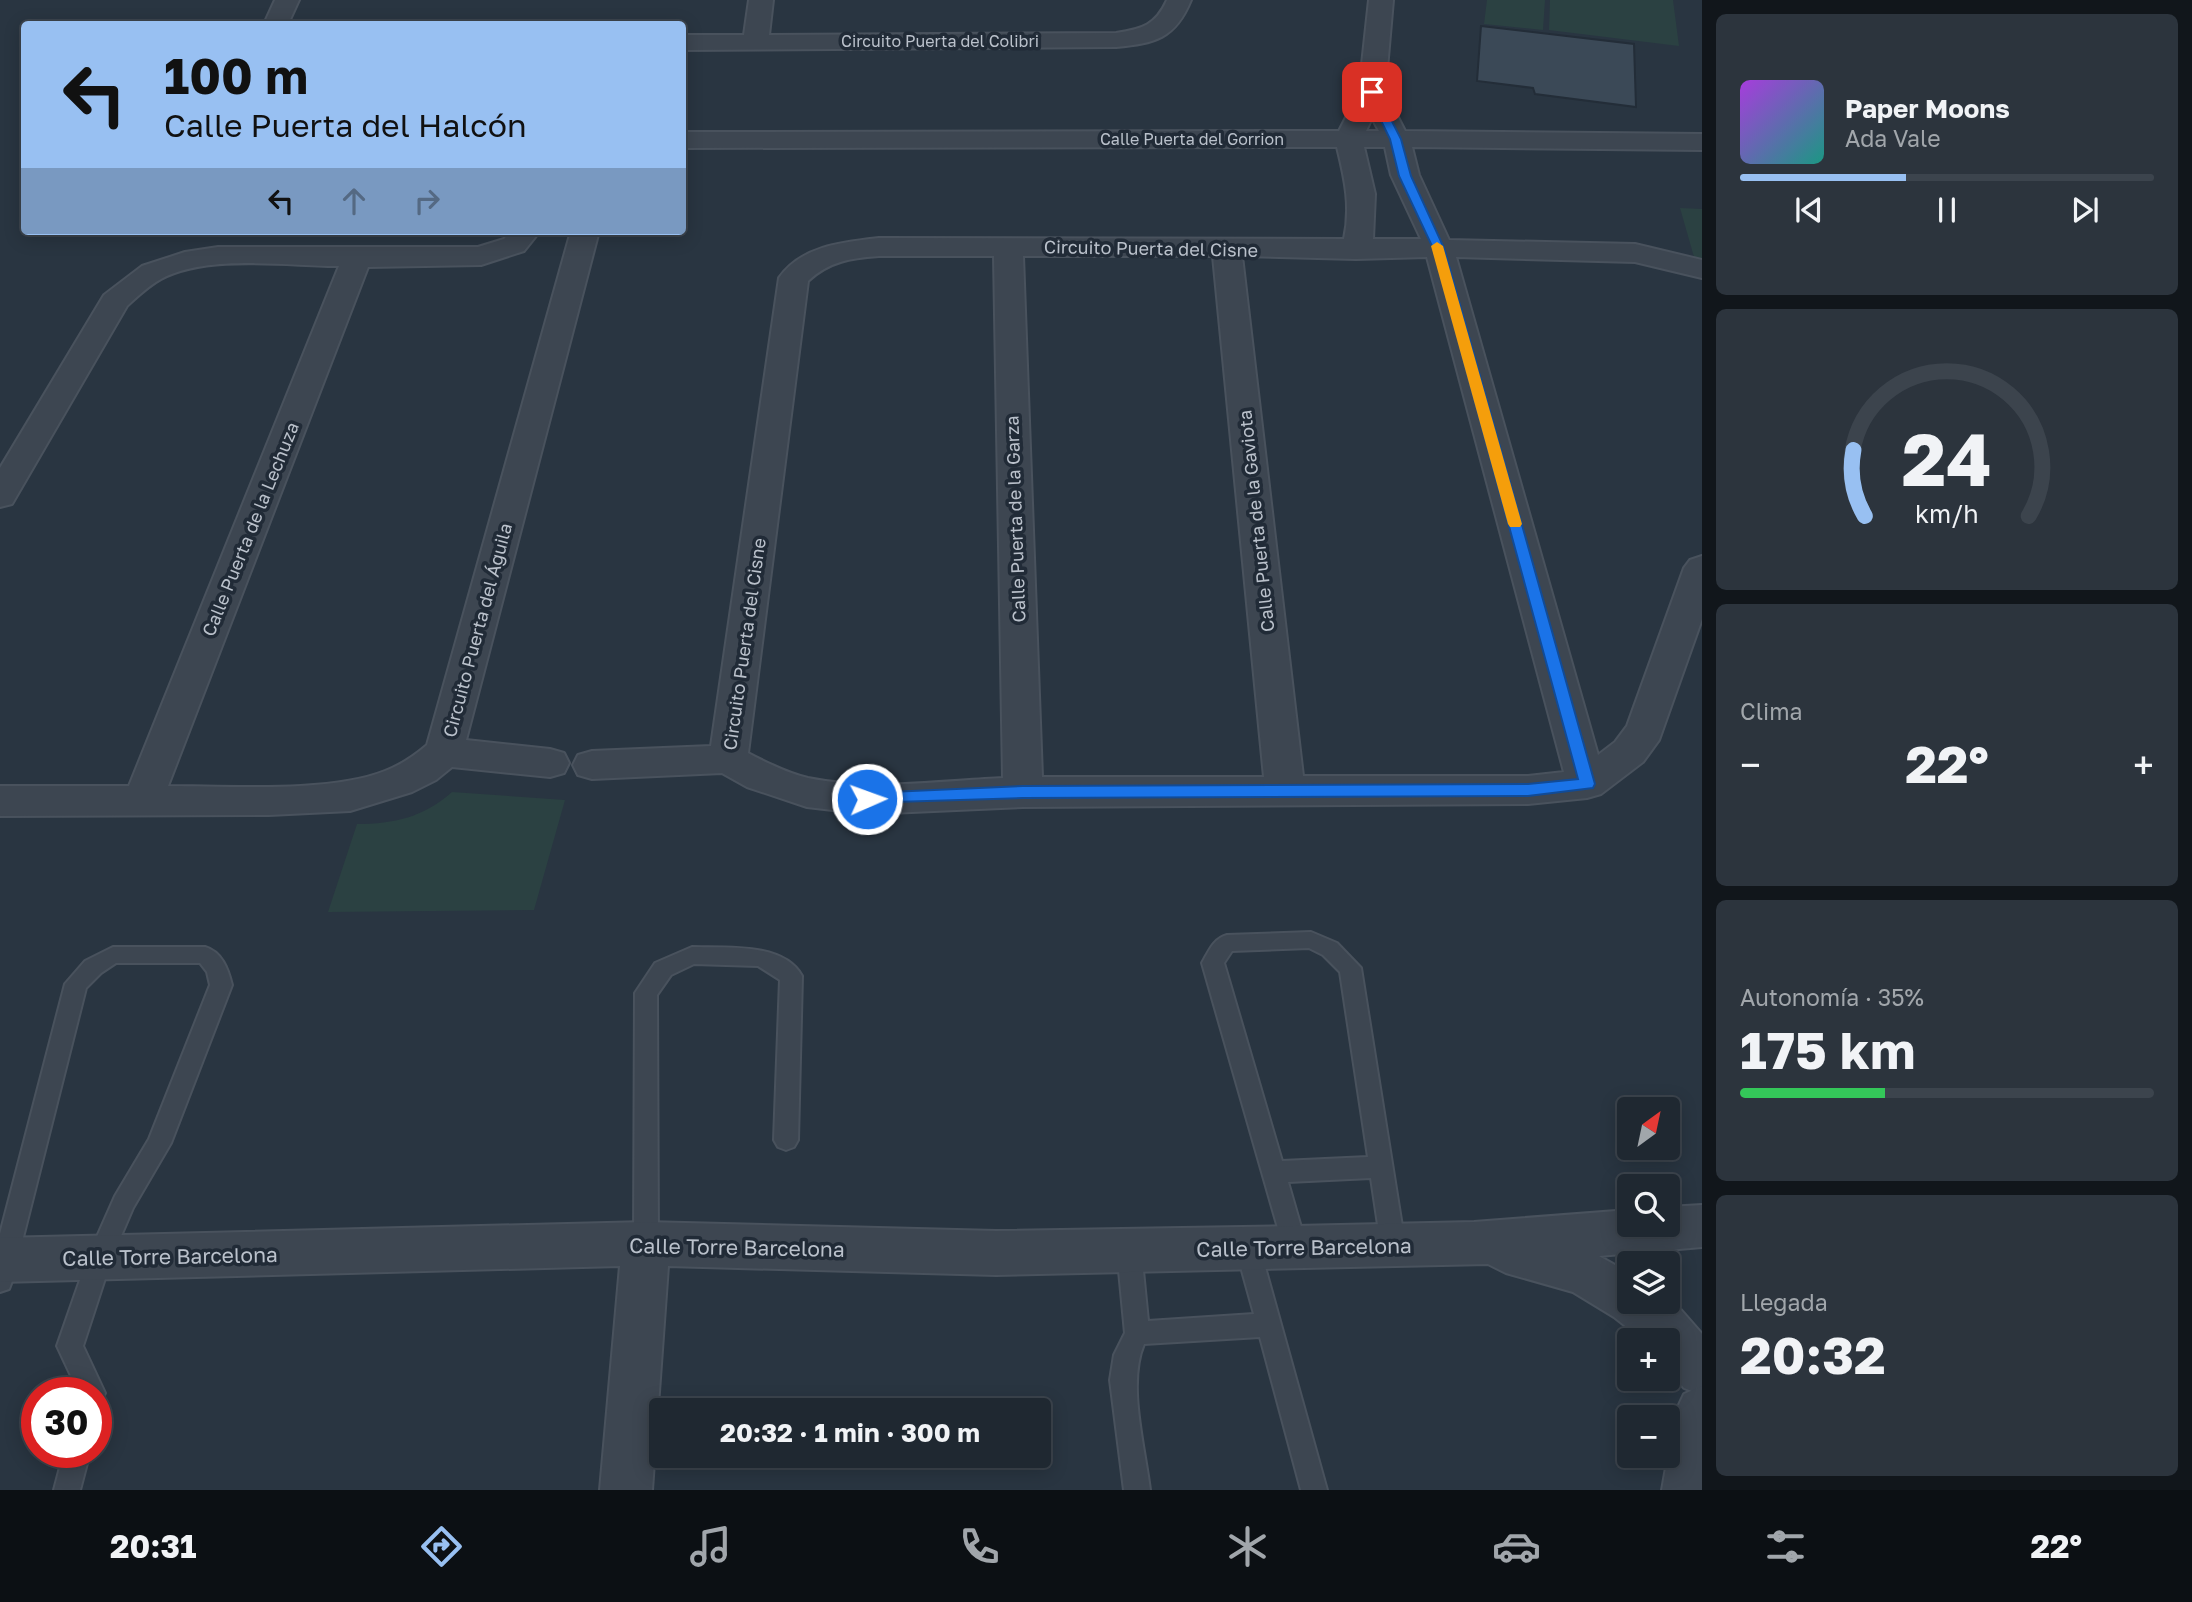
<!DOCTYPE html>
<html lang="es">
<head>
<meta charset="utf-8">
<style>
	:root { --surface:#1f2831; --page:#2c343d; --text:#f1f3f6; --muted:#a1a6ab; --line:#3c444d; --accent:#98c0f2 }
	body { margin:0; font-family:"Golos Text",sans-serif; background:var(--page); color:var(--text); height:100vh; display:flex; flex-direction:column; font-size:26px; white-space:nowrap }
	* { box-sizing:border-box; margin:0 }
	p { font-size:23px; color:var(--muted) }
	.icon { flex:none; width:38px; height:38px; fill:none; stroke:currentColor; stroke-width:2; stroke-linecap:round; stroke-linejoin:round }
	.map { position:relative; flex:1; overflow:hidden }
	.sheet { display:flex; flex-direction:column; gap:14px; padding:14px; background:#11161b; width:490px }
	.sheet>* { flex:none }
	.banner { position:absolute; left:21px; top:21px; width:665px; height:214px; border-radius:7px; box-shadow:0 4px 18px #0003,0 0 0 2px var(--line); background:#98c0f2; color:#111; overflow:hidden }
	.needle { width:46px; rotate:33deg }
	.controls { position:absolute; left:1617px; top:1097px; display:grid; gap:14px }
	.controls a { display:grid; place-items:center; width:63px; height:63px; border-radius:7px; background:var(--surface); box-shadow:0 4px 18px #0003,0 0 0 2px var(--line); font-size:35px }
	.speed { position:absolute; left:21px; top:1377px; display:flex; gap:14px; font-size:35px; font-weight:700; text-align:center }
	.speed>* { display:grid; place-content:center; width:91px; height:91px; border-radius:50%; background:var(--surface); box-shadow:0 4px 18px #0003,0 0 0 2px var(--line); line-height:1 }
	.speed .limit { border:10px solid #d22; background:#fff; color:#111 }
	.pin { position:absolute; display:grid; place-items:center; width:60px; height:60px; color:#fff; margin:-30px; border-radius:14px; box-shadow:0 4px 10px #0006 }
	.me { position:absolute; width:77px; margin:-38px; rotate:88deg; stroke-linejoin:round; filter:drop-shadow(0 0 5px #0008) }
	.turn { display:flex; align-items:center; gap:24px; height:147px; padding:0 28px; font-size:32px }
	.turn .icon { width:91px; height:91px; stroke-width:2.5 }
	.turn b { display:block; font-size:49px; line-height:60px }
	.lanes { display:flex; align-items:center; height:66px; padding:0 28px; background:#0003; justify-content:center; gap:35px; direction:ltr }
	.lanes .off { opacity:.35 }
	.big { font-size:52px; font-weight:700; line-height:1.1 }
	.sheet .widget { flex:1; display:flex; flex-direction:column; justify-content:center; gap:10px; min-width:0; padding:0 24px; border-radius:10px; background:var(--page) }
	.sheet .dial { align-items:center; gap:0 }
	.dial svg { height:182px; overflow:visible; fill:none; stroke:var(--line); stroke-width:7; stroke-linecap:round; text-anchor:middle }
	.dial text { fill:var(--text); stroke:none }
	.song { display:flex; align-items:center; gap:21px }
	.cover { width:84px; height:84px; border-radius:10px; background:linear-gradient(135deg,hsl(280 70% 55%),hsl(170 70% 35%)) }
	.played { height:7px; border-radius:4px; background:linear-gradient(90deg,var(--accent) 40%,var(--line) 40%) }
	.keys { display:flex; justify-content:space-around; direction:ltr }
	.heat { display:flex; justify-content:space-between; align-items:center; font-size:38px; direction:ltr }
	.charge { height:10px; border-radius:5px; background:linear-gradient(90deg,#34c759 35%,var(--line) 0) }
	.trip { position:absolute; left:649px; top:1398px; width:402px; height:70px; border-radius:7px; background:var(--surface); box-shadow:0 4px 18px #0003,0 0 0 2px var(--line); font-weight:700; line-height:70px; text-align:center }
	.tabs { display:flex; height:112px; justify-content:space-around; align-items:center; background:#0c1014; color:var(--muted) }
	.tabs .icon { width:49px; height:49px }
	.tabs .current { color:var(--accent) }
	.tabs b { font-size:32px; color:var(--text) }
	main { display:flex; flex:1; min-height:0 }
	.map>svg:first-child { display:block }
	.green { fill:#2b4142 }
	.building { fill:#3b4957; stroke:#232d38; stroke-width:2 }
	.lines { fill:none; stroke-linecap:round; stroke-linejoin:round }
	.service-casing { stroke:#49525d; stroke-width:4 }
	.minor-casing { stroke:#49525d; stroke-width:4 }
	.tertiary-casing { stroke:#49525d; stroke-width:4 }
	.service { fill:#3d4651; fill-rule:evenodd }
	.minor { fill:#3d4651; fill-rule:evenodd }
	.tertiary { fill:#3d4651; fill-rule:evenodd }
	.route { fill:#1a73e8; stroke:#114b97; stroke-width:2 }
	.slow { fill:#f59e0b }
	.labels { text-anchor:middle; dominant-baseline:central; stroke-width:7; stroke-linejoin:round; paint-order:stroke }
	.far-street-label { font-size:16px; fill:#bac1cb; stroke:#212b37 }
	.street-label { font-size:18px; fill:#bac1cb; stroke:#212b37 }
	.near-street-label { font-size:21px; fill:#bac1cb; stroke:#212b37 }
</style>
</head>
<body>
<main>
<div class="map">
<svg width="1702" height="1490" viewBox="0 0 1702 1490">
	<rect width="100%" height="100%" fill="#293541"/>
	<g class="green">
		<polygon points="1487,0 1545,0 1543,30 1484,24"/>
		<polygon points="1550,0 1673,0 1679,46 1549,30"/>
		<polygon points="1680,208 1702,209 1702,259 1694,257"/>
		<path d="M 452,792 L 565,800 L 534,910 L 328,912 L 357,824 C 394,824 424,817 452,792 Z"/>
	</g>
	<polygon class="building" points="1481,26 1634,44 1636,107 1535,94 1533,88 1477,81"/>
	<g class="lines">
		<defs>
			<g id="service">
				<path d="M 1311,932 L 1337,943 L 1361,968 L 1405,1245 L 1402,1253 L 1393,1256 L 1384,1253 L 1381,1245 L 1371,1178 L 1288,1182 L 1307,1248 L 1304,1256 L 1295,1259 L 1286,1256 L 1202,963 C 1209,951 1213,939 1227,935 ZM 1309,948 L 1323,955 L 1340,972 L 1368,1157 L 1282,1161 L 1224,963 L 1232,951 Z"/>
				<path d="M 113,947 L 205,947 C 222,952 228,969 232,985 L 171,1143 L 133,1208 L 112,1257 L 83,1346 L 105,1393 L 101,1402 L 96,1403 L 96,1393 L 79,1393 L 57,1346 L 88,1257 L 115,1196 L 149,1139 L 210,985 L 207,972 L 200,963 L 116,963 L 101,973 L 86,988 L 12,1281 L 9,1289 L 0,1292 L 0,1234 L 65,984 L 85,961 Z"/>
				<path d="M 692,947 C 724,948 784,942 802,976 L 798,1140 L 794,1147 L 786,1150 L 778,1147 L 774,1140 L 780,980 L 758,966 L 694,964 L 671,975 L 657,995 L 658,1244 L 655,1252 L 646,1255 L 637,1252 L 634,1244 L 635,993 L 655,963 Z"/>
				<path d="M 1248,1238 L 1257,1241 L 1260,1249 L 1327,1490 L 1301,1490 L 1260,1337 L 1144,1344 C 1127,1384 1145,1447 1150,1490 L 1124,1490 L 1110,1380 L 1114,1355 L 1125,1333 L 1117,1250 L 1120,1242 L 1129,1239 L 1138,1242 L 1141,1250 L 1148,1321 L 1254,1314 L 1236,1249 L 1239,1241 Z"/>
				<polygon points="64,1452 90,1452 80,1490 54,1490"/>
			</g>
			<g id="minor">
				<polygon points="275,0 299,0 288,24 264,24"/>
				<path d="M 749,0 L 773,0 L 769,35 L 1116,33 C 1142,29 1156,25 1167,0 L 1191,0 C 1175,39 1155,43 1116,47 L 682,50 L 682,35 L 744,35 Z"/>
				<path d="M 1369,0 L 1393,0 L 1385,92 L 1405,131 L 1702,134 L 1702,150 L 1412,147 L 1419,175 L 1449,240 L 1635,244 L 1702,260 L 1702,278 L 1635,262 L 1456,257 L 1598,755 L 1615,742 L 1627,726 L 1684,568 L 1690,560 L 1702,556 L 1702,619 L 1659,740 L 1643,762 L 1601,794 L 1587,798 L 1528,804 L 1023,807 L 867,814 L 807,807 L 747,787 L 722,773 L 592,779 L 578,775 L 573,765 L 578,755 L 592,751 L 711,746 L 779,278 C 801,246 843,242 879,238 L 1344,239 C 1351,207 1345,179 1337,147 L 682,148 L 682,132 L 1339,131 L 1359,92 ZM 1372,118 L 1379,131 L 1366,131 ZM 1364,147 L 1385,147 L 1391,175 L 1421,239 L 1373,239 L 1375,194 ZM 879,256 L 994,256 L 1003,778 C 939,781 871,791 808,778 C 787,773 767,763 748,753 L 808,281 C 829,261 852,258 879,256 ZM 1023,256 L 1213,256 L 1264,777 L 1042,777 ZM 1242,256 L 1356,259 L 1427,257 L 1564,772 L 1528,776 L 1303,776 Z"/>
				<path d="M 511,231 L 540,231 L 524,251 L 481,265 L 368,267 L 168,786 C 230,786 330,793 385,771 C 401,765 414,756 427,745 L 571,231 L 599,231 L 466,740 L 550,749 L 564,753 L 569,763 L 564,773 L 550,777 L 452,767 L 436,780 L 412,792 L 350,811 L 269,815 L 0,816 L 0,786 L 129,786 L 339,266 C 287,266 208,254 161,279 C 148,286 138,296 127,306 L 12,504 L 0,507 L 0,468 L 104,295 L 142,266 L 185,252 L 218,247 L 478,247 L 504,239 Z"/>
				<polygon points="1702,1205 1702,1247 1599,1256 1629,1273 1629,1302 1668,1300 1681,1310 1702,1334 1702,1395 1684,1388 1668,1369 1668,1340 1643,1340 1614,1317 1573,1292 1506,1273 1488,1264 996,1275 668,1266 652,1490 600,1490 620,1266 0,1282 0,1238 646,1222 996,1231 1295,1226 1474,1222 1629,1210 1629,1225 1668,1225 1668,1207"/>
			</g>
			<polygon id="tertiary" points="1702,1386 1702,1490 1662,1490 1676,1411 1684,1394"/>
		</defs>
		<use href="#service" class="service-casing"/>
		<use href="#minor" class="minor-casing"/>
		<use href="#tertiary" class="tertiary-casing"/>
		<use href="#service" class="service"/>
		<use href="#minor" class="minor"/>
		<use href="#tertiary" class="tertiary"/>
	</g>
	<polygon class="route" points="1372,89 1377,92 1401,139 1411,176 1444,248 1595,784 1593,788 1528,796 1023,798 861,803 858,799 861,794 867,793 1023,786 1528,784 1578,779 1433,248 1399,176 1390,139 1367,92"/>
	<polygon class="slow" points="1437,242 1443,246 1522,524 1520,527 1510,527 1508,524 1431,246"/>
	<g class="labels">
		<g class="far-street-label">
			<text x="940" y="41">Circuito Puerta del Colibri</text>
			<text x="1192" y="139">Calle Puerta del Gorrion</text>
		</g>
		<g class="street-label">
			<text transform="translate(1151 248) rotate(1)">Circuito Puerta del Cisne</text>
			<text transform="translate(1015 519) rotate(-92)">Calle Puerta de la Garza</text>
			<text transform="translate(1256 521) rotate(-96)">Calle Puerta de la Gaviota</text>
			<text transform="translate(250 529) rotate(-68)">Calle Puerta de la Lechuza</text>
			<text transform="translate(477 630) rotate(-75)">Circuito Puerta del Águila</text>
			<text transform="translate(744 644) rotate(-82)">Circuito Puerta del Cisne</text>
		</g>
		<g class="near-street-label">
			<text transform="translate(737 1247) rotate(1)">Calle Torre Barcelona</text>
			<text transform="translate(1304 1247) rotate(-1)">Calle Torre Barcelona</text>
			<text transform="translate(170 1256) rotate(-1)">Calle Torre Barcelona</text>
		</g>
	</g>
</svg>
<div class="controls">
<a><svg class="needle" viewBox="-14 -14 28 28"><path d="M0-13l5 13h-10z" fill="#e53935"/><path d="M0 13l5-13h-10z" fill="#a1a6ab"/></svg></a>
<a><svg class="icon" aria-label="search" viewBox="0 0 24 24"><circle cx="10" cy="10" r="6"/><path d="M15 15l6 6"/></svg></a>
<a><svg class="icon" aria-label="layers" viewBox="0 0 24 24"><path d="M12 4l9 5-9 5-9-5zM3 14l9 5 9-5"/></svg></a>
<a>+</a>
<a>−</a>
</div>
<div class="speed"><div class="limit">30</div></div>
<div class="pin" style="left:1372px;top:92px;background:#d93025"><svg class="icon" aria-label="arrive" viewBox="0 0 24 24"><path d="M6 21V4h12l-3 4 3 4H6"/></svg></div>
<svg class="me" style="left:867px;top:799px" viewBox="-20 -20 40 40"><circle r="17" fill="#1a73e8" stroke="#fff" stroke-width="3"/><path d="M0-11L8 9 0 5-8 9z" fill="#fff"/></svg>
<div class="trip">20:32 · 1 min · 300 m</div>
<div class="banner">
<div class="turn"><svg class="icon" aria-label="left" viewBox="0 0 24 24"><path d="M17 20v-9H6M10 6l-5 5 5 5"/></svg><div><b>100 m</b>Calle Puerta del Halcón</div></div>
<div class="lanes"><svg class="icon" aria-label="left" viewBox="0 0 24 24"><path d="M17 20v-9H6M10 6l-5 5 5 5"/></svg><svg class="icon off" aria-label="ahead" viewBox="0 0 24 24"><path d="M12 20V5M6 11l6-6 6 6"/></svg><svg class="icon off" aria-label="right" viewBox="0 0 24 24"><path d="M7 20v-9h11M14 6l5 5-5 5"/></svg></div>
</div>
</div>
<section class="sheet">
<div class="widget">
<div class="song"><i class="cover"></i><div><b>Paper Moons</b><p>Ada Vale</p></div></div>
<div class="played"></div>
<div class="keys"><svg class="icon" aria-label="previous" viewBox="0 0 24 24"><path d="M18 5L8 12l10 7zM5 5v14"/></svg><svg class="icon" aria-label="pause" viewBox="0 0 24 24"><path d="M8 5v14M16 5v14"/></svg><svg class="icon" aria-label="next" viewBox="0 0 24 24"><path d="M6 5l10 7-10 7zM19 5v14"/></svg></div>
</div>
<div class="widget dial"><svg viewBox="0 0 100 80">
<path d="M14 69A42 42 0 1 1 86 69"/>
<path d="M14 69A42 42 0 0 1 9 40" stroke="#98c0f2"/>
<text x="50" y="56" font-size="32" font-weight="700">24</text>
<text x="50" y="72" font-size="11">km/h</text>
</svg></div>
<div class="widget"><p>Clima</p>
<div class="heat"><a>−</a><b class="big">22°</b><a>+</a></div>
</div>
<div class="widget"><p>Autonomía · 35%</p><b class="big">175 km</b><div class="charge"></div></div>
<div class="widget"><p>Llegada</p><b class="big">20:32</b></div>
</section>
</main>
<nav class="tabs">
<b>20:31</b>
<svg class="icon current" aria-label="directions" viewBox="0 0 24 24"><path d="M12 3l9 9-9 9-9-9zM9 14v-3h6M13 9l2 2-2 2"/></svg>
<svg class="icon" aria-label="music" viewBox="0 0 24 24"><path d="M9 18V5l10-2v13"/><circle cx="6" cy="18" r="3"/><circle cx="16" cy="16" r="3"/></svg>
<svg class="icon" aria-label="phone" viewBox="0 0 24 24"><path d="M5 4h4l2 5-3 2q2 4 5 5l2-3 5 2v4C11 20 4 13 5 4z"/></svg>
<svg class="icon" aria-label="climate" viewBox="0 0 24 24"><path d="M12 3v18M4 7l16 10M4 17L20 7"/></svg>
<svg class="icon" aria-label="car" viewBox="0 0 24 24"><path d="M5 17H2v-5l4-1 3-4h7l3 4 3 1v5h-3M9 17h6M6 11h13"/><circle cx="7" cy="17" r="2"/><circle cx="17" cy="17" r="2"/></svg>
<svg class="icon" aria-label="filters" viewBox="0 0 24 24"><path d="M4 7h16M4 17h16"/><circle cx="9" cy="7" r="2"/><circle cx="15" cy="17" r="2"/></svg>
<b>22°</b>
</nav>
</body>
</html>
